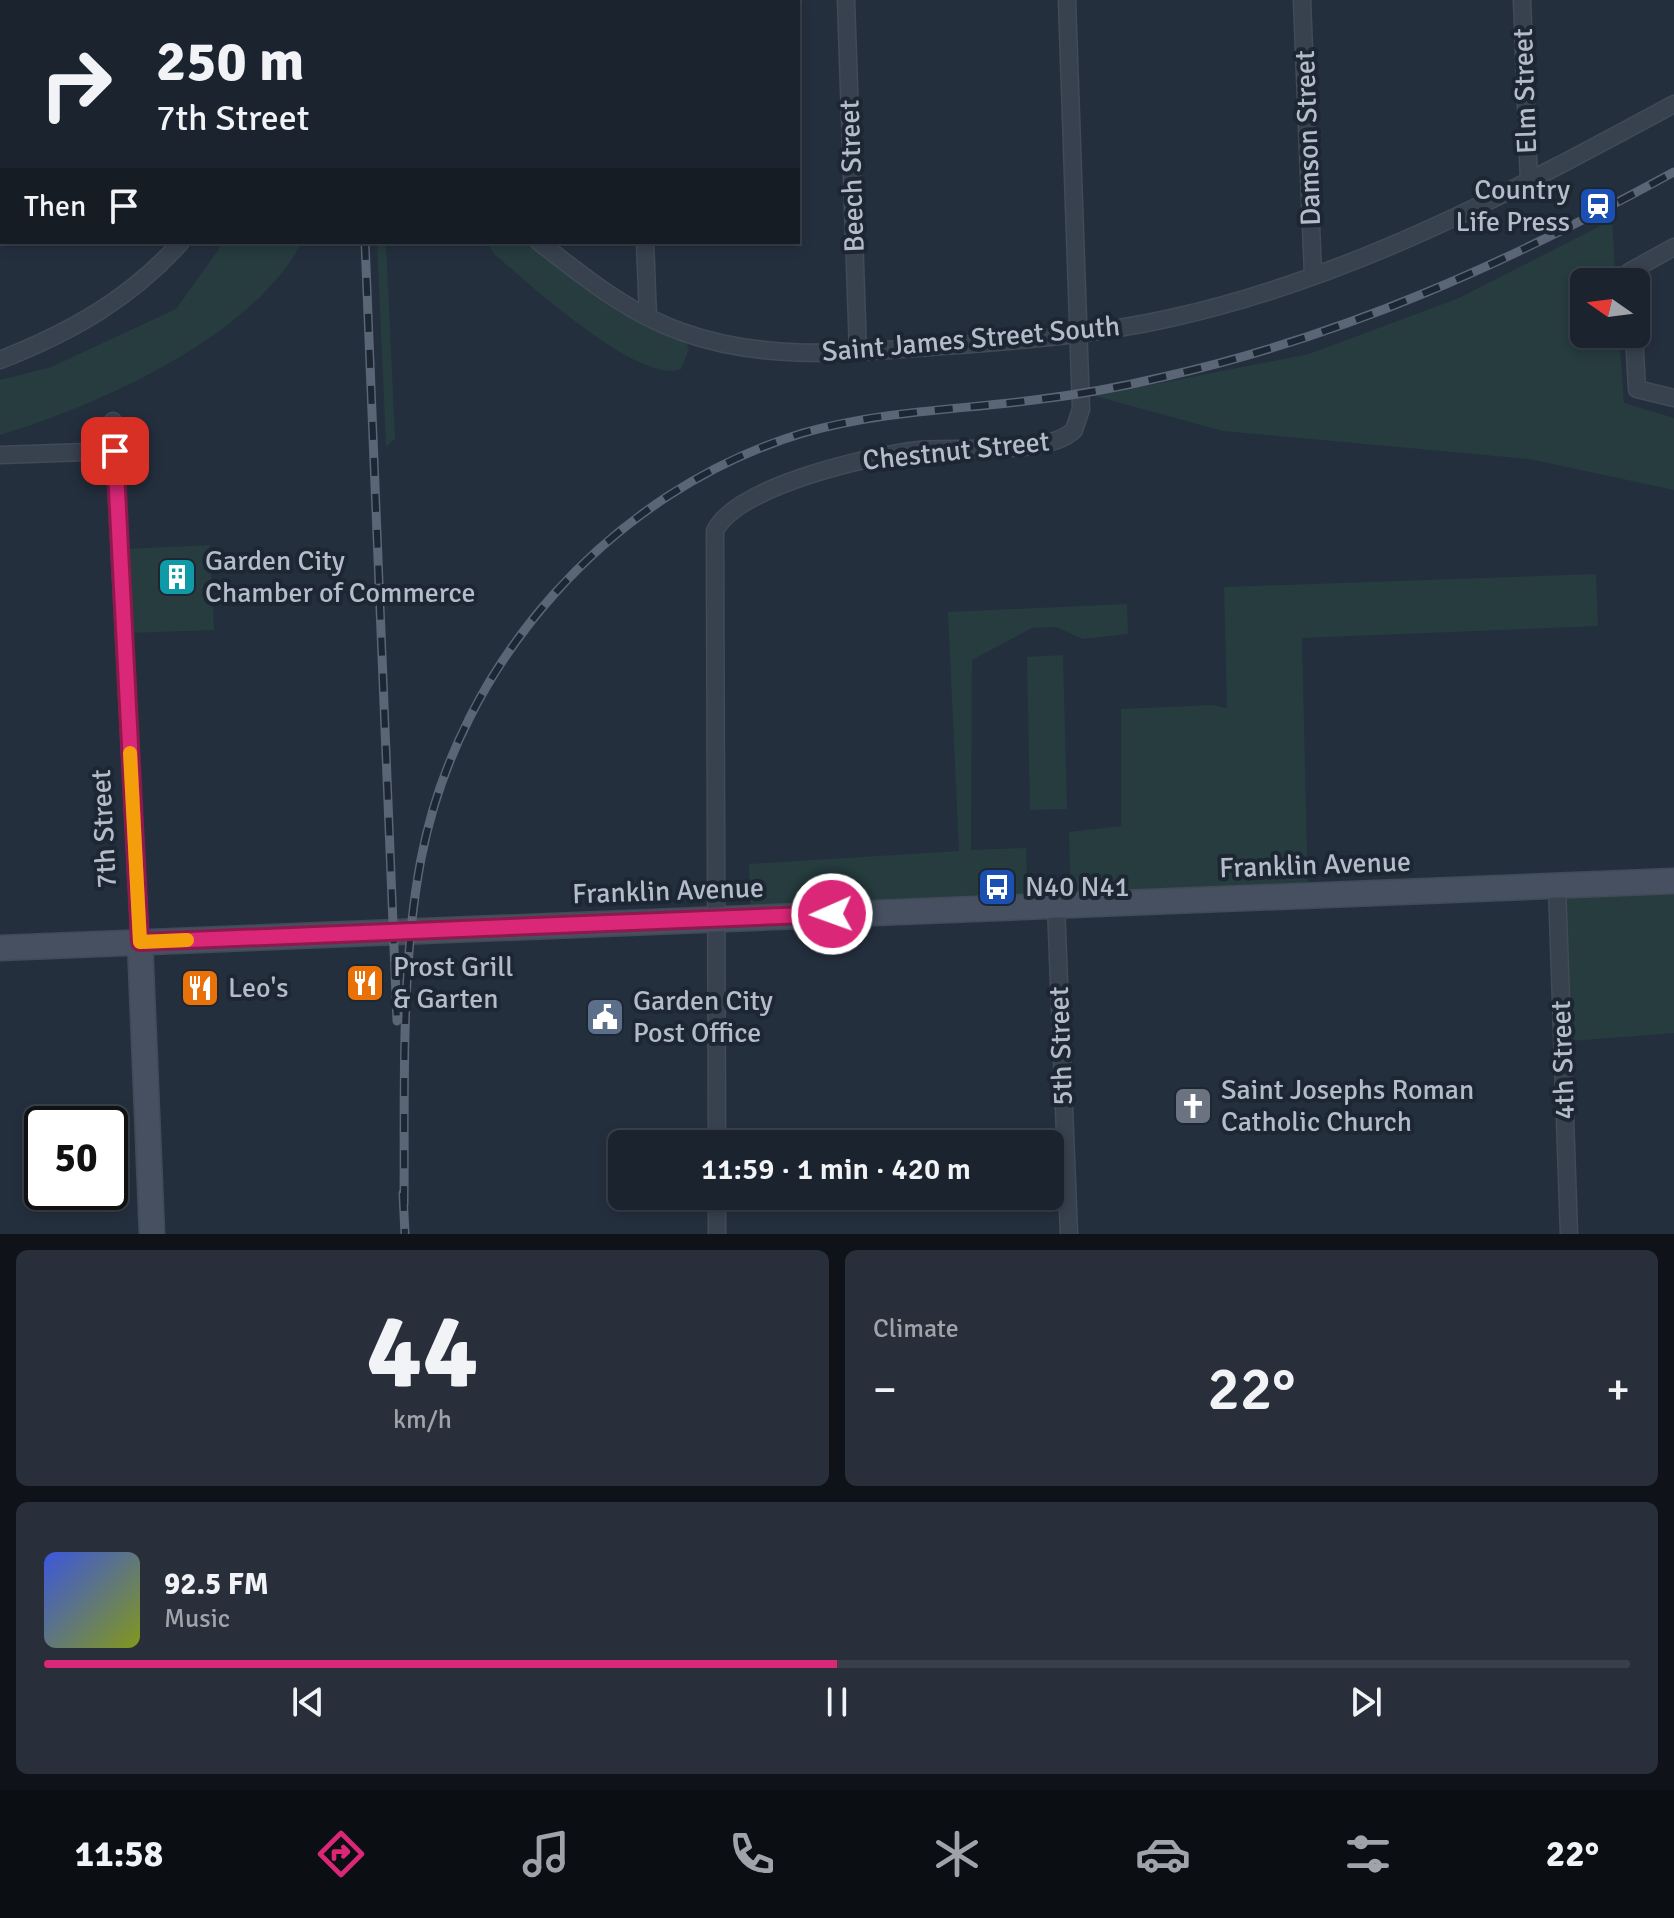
<!DOCTYPE html>
<html lang="en">
<head>
<meta charset="utf-8">
<style>
	:root { --surface:#1b232e; --page:#282f3a; --text:#f1f3f6; --muted:#a0a4aa; --line:#39404a; --accent:#db2777 }
	body { margin:0; font-family:Signika,sans-serif; background:var(--page); color:var(--text); height:100vh; display:flex; flex-direction:column; font-size:30px; white-space:nowrap }
	* { box-sizing:border-box; margin:0 }
	p { font-size:26px; color:var(--muted) }
	.icon { flex:none; width:44px; height:44px; fill:none; stroke:currentColor; stroke-width:2; stroke-linecap:round; stroke-linejoin:round }
	.map { position:relative; height:1234px; overflow:hidden }
	.sheet { display:flex; flex-direction:column; gap:16px; padding:16px; background:#0f1319; flex:1 }
	.sheet>* { flex:none }
	.banner { position:absolute; left:0px; top:0px; width:800px; height:244px; box-shadow:0 4px 12px #0003,0 0 0 2px var(--line); background:#1b232e; color:var(--text); overflow:hidden }
	.needle { width:52px; rotate:284deg }
	.buttons { position:absolute; left:1570px; top:268px; display:grid; gap:16px }
	.buttons a { display:grid; place-items:center; width:80px; height:80px; border-radius:12px; background:var(--surface); box-shadow:0 4px 12px #0003,0 0 0 2px var(--line); font-size:40px }
	.speed { position:absolute; left:24px; top:1106px; display:flex; gap:16px; font-size:40px; font-weight:700; text-align:center }
	.speed>* { display:grid; place-content:center; width:104px; height:104px; border-radius:50%; background:var(--surface); box-shadow:0 4px 12px #0003,0 0 0 2px var(--line); line-height:1 }
	.speed .limit { border:4px solid #111; border-radius:12px; background:#fff; color:#111 }
	.pin { position:absolute; display:grid; place-items:center; width:68px; height:68px; color:#fff; margin:-34px; border-radius:16px; box-shadow:0 4px 12px #0006 }
	.me { position:absolute; width:88px; margin:-44px; rotate:268deg; stroke-linejoin:round; filter:drop-shadow(0 0 6px #0008) }
	.turn { display:flex; align-items:center; gap:28px; height:168px; padding:0 24px; font-size:36px }
	.turn .icon { width:104px; height:104px; stroke-width:2.5 }
	.turn b { display:block; font-size:56px; line-height:68px }
	.then { display:flex; align-items:center; height:76px; padding:0 24px; background:#0003; gap:16px; font-size:30px }
	.big { font-size:60px; font-weight:600; line-height:1.1 }
	.sheet .widget { flex:1; display:flex; flex-direction:column; justify-content:center; gap:12px; min-width:0; padding:0 28px; border-radius:12px; background:var(--page) }
	.sheet .dial { align-items:center; gap:0 }
	.dial b { font-size:104px; line-height:1 }
	.song { display:flex; align-items:center; gap:24px }
	.cover { width:96px; height:96px; border-radius:12px; background:linear-gradient(135deg,hsl(230 70% 55%),hsl(70 70% 35%)) }
	.played { height:8px; border-radius:4px; background:linear-gradient(90deg,var(--accent) 50%,var(--line) 50%) }
	.keys { display:flex; justify-content:space-around; direction:ltr }
	.heat { display:flex; justify-content:space-between; align-items:center; font-size:44px; direction:ltr }
	.sheet .tiles { flex:1; display:grid; gap:16px; grid-template-columns:1fr 1fr }
	.widget:last-child { grid-column:span 2 }
	.trip { position:absolute; left:608px; top:1130px; width:456px; height:80px; border-radius:12px; background:var(--surface); box-shadow:0 4px 12px #0003,0 0 0 2px var(--line); font-weight:600; line-height:80px; text-align:center }
	.menu { display:flex; height:128px; justify-content:space-around; align-items:center; background:#0b0e12; color:var(--muted) }
	.menu .icon { width:56px; height:56px }
	.menu .active { color:var(--accent) }
	.menu b { font-size:36px; color:var(--text) }
	.map>svg:first-child { display:block }
	.green { fill:#263c3f }
	.lines { fill:none; stroke-linecap:round; stroke-linejoin:round }
	.street-casing { stroke:#414a57; stroke-width:19 }
	.secondary-casing { stroke:#414a57; stroke-width:27 }
	.street { stroke:#38414e; stroke-width:16 }
	.secondary { stroke:#465061; stroke-width:24 }
	.rail-casing { stroke:#5a6575; stroke-width:9 }
	.rail { stroke:#1d2633; stroke-width:6; stroke-dasharray:18; stroke-linecap:butt }
	.route-casing { stroke:#8e194d; stroke-width:20 }
	.route { stroke:#db2777; stroke-width:14 }
	.slow { stroke:#f59e0b; stroke-width:14 }
	.labels { text-anchor:middle; dominant-baseline:central; stroke-width:8; stroke-linejoin:round; paint-order:stroke }
	.street-label { font-size:28px; fill:#b4bcc9; stroke:#1d2633 }
	.poi-label { font-size:28px; fill:#b4bcc9; stroke:#1d2633; text-anchor:start }
</style>
</head>
<body>
<div class="map">
<svg width="1674" height="1234" viewBox="0 0 1674 1234">
	<rect width="100%" height="100%" fill="#242f3e"/>
	<g class="green">
		<polygon points="1612,220 1616,282 1584,282 1584,334 1619,334 1624,403 1674,418 1674,490 1529,459 1223,431 1095,396 1309,354 1459,298"/>
		<path d="M 224,242 L 302,242 C 253,337 99,405 0,435 L 0,380 L 51,367 L 176,309 Z"/>
		<polygon points="377,242 386,242 395,439 386,446"/>
		<path d="M 487,242 L 539,242 L 682,332 L 689,349 L 681,369 C 640,386 526,281 494,254 Z"/>
		<polygon points="210,545 214,630 129,633 124,549"/>
		<polygon points="1596,574 1598,626 1302,638 1308,896 1071,905 1069,832 1121,826 1121,709 1212,705 1227,708 1224,587"/>
		<polygon points="1127,604 1128,634 1083,639 1056,627 1032,628 972,660 971,850 1026,848 1028,907 751,917 749,864 959,851 948,612"/>
		<polygon points="1063,655 1067,809 1030,810 1027,657"/>
		<polygon points="1674,878 1674,1033 1558,1042 1550,883"/>
	</g>
	<g class="lines">
		<defs>
			<g id="street">
				<polyline points="421,0 421,2"/>
				<polyline points="636,0 637,2"/>
				<polyline points="846,0 858,352"/>
				<polyline points="1302,0 1313,275"/>
				<polyline points="1522,0 1529,182"/>
				<polyline points="284,2 284,0"/>
				<path d="M 539,242 C 584,277 628,313 682,332 C 763,361 846,353 930,347 C 1011,341 1091,336 1171,318 C 1352,278 1513,191 1674,104"/>
				<polyline points="645,242 648,317"/>
				<polyline points="1630,282 1629,272 1674,247"/>
				<polyline points="1634,334 1637,389 1674,398"/>
				<path d="M 0,360 C 71,332 130,299 181,242"/>
				<polyline points="113,421 140,942"/>
				<polyline points="0,455 115,451"/>
				<polyline points="1557,886 1569,1234"/>
				<polyline points="1056,906 1069,1234"/>
				<path d="M 717,1144 L 715,531 C 736,486 872,455 920,450 C 958,446 1047,457 1074,430 L 1081,409 L 1067,0"/>
				<polyline points="717,1196 717,1234"/>
			</g>
			<g id="secondary">
				<polyline points="140,942 152,1234"/>
				<polyline points="0,948 1674,881"/>
			</g>
		</defs>
		<use href="#street" class="street-casing"/>
		<use href="#secondary" class="secondary-casing"/>
		<use href="#street" class="street"/>
		<use href="#secondary" class="secondary"/>
		<defs>
			<g id="rail">
				<polyline points="355,0 355,2"/>
				<polyline points="365,242 397,1021"/>
				<polyline points="403,1193 405,1234"/>
				<path d="M 404,1204 C 405,1090 400,971 421,859 C 459,662 611,491 803,433 C 879,411 957,410 1034,400 C 1077,395 1121,387 1163,377 C 1348,335 1509,262 1674,172"/>
			</g>
		</defs>
		<use href="#rail" class="rail-casing"/>
		<use href="#rail" class="rail"/>
	</g>
	<g class="lines">
		<defs>
			<polyline id="route" points="115,451 140,942 832,914"/>
		</defs>
		<use href="#route" class="route-casing"/>
		<use href="#route" class="route"/>
		<polyline class="slow" points="130,753 140,942 187,940"/>
	</g>
	<defs>
		<symbol id="station-square" viewBox="-11 -11 22 22"><rect x="-9" y="-9" width="18" height="18" rx="4" fill="#1a4fb4" stroke="#1d2633"/><path d="M-3-6H3Q5-6 5-4V2Q5 4 3 4L4.5 6H3L1.5 4h-3L-3 6H-4.5L-3 4Q-5 4-5 2V-4Q-5-6-3-6ZM-3.5-4v3h7v-3ZM-3.5 1v1.5H-2V1ZM2 1v1.5H3.5V1Z" fill="#fff"/></symbol>
		<symbol id="building-square" viewBox="-11 -11 22 22"><rect x="-9" y="-9" width="18" height="18" rx="4" fill="#0f9aa8" stroke="#1d2633"/><path d="M-4-6H4V6H1V3H-1V6H-4ZM-2.5-4.3h1.7v1.8h-1.7ZM.8-4.3h1.7v1.8H.8ZM-2.5-1h1.7V.8h-1.7ZM.8-1h1.7V.8H.8Z" fill="#fff"/></symbol>
		<symbol id="bus-square" viewBox="-11 -11 22 22"><rect x="-9" y="-9" width="18" height="18" rx="4" fill="#1a4fb4" stroke="#1d2633"/><path d="M-5-6H5V4H4V6H2V4H-2V6H-4V4H-5ZM-3.5-4V0h7V-4ZM-3.5 1.2v1.5H-2V1.2ZM2 1.2v1.5H3.5V1.2Z" fill="#fff"/></symbol>
		<symbol id="restaurant-square" viewBox="-11 -11 22 22"><rect x="-9" y="-9" width="18" height="18" rx="4" fill="#e8710a" stroke="#1d2633"/><path d="M-5-6h1v4h1v-4h1v4h1v-4h1v5L-1.5 .5V6h-2V.5L-5-1ZM5-6V6H3V1.5H1.5Q1.5-4 5-6Z" fill="#fff"/></symbol>
		<symbol id="civic-square" viewBox="-11 -11 22 22"><rect x="-9" y="-9" width="18" height="18" rx="4" fill="#5c6f8a" stroke="#1d2633"/><path d="M-.6-6.5H3V-4.5H.6V-3L4-1V1h2V6H-6V1h2V-1L-.6-3ZM-1.2 2.5V6h2.4V2.5Z" fill="#fff"/></symbol>
		<symbol id="church-square" viewBox="-11 -11 22 22"><rect x="-9" y="-9" width="18" height="18" rx="4" fill="#6b7280" stroke="#1d2633"/><path d="M-1.2-6h2.4v3.5h3.3v2.4h-3.3V6h-2.4V-.1h-3.3v-2.4h3.3Z" fill="#fff"/></symbol>
	</defs>
	<g fill-rule="evenodd">
		<use href="#station-square" x="1576" y="184" width="44" height="44"/>
		<use href="#building-square" x="155" y="555" width="44" height="44"/>
		<use href="#bus-square" x="975" y="865" width="44" height="44"/>
		<use href="#restaurant-square" x="343" y="961" width="44" height="44"/>
		<use href="#restaurant-square" x="178" y="966" width="44" height="44"/>
		<use href="#civic-square" x="583" y="995" width="44" height="44"/>
		<use href="#church-square" x="1171" y="1084" width="44" height="44"/>
	</g>
	<g class="labels">
		<g class="street-label">
			<text transform="translate(1525 91) rotate(-92)">Elm Street</text>
			<text transform="translate(1308 138) rotate(-92)">Damson Street</text>
			<text transform="translate(852 176) rotate(-92)">Beech Street</text>
			<text transform="translate(971 339) rotate(-5)">Saint James Street South</text>
			<text transform="translate(956 451) rotate(-6)">Chestnut Street</text>
			<text transform="translate(104 829) rotate(-93)">7th Street</text>
			<text transform="translate(1315 865) rotate(-2)">Franklin Avenue</text>
			<text transform="translate(668 891) rotate(-2)">Franklin Avenue</text>
			<text transform="translate(1061 1046) rotate(-92)">5th Street</text>
			<text transform="translate(1563 1060) rotate(-92)">4th Street</text>
		</g>
		<g class="poi-label">
			<text x="1570" y="190" text-anchor="end">Country<tspan x="1570" dy="32">Life Press</tspan></text>
			<text x="205" y="561">Garden City<tspan x="205" dy="32">Chamber of Commerce</tspan></text>
			<text x="1025" y="887">N40 N41</text>
			<text x="393" y="967">Prost Grill<tspan x="393" dy="32">&amp; Garten</tspan></text>
			<text x="228" y="988">Leo's</text>
			<text x="633" y="1001">Garden City<tspan x="633" dy="32">Post Office</tspan></text>
			<text x="1221" y="1090">Saint Josephs Roman<tspan x="1221" dy="32">Catholic Church</tspan></text>
		</g>
	</g>
</svg>
<div class="buttons">
<a><svg class="needle" viewBox="-14 -14 28 28"><path d="M0-13l5 13h-10z" fill="#e53935"/><path d="M0 13l5-13h-10z" fill="#a0a4aa"/></svg></a>
</div>
<div class="speed"><div class="limit">50</div></div>
<div class="pin" style="left:115px;top:451px;background:#d93025"><svg class="icon" aria-label="arrive" viewBox="0 0 24 24"><path d="M6 21V4h12l-3 4 3 4H6"/></svg></div>
<svg class="me" style="left:832px;top:914px" viewBox="-20 -20 40 40"><circle r="17" fill="#db2777" stroke="#fff" stroke-width="3"/><path d="M0-11L8 9 0 5-8 9z" fill="#fff"/></svg>
<div class="trip">11:59 · 1 min · 420 m</div>
<div class="banner">
<div class="turn"><svg class="icon" aria-label="right" viewBox="0 0 24 24"><path d="M7 20v-9h11M14 6l5 5-5 5"/></svg><div><b>250 m</b>7th Street</div></div>
<div class="then">Then<svg class="icon" aria-label="arrive" viewBox="0 0 24 24"><path d="M6 21V4h12l-3 4 3 4H6"/></svg></div>
</div>
</div>
<section class="sheet">
<div class="tiles">
<div class="widget dial"><b>44</b><p>km/h</p></div>
<div class="widget"><p>Climate</p>
<div class="heat"><a>−</a><b class="big">22°</b><a>+</a></div>
</div>
<div class="widget">
<div class="song"><i class="cover"></i><div><b>92.5 FM</b><p>Music</p></div></div>
<div class="played"></div>
<div class="keys"><svg class="icon" aria-label="previous" viewBox="0 0 24 24"><path d="M18 5L8 12l10 7zM5 5v14"/></svg><svg class="icon" aria-label="pause" viewBox="0 0 24 24"><path d="M8 5v14M16 5v14"/></svg><svg class="icon" aria-label="next" viewBox="0 0 24 24"><path d="M6 5l10 7-10 7zM19 5v14"/></svg></div>
</div>
</div>
</section>
<nav class="menu">
<b>11:58</b>
<svg class="icon active" aria-label="directions" viewBox="0 0 24 24"><path d="M12 3l9 9-9 9-9-9zM9 14v-3h6M13 9l2 2-2 2"/></svg>
<svg class="icon" aria-label="music" viewBox="0 0 24 24"><path d="M9 18V5l10-2v13"/><circle cx="6" cy="18" r="3"/><circle cx="16" cy="16" r="3"/></svg>
<svg class="icon" aria-label="phone" viewBox="0 0 24 24"><path d="M5 4h4l2 5-3 2q2 4 5 5l2-3 5 2v4C11 20 4 13 5 4z"/></svg>
<svg class="icon" aria-label="climate" viewBox="0 0 24 24"><path d="M12 3v18M4 7l16 10M4 17L20 7"/></svg>
<svg class="icon" aria-label="car" viewBox="0 0 24 24"><path d="M5 17H2v-5l4-1 3-4h7l3 4 3 1v5h-3M9 17h6M6 11h13"/><circle cx="7" cy="17" r="2"/><circle cx="17" cy="17" r="2"/></svg>
<svg class="icon" aria-label="filters" viewBox="0 0 24 24"><path d="M4 7h16M4 17h16"/><circle cx="9" cy="7" r="2"/><circle cx="15" cy="17" r="2"/></svg>
<b>22°</b>
</nav>
</body>
</html>
